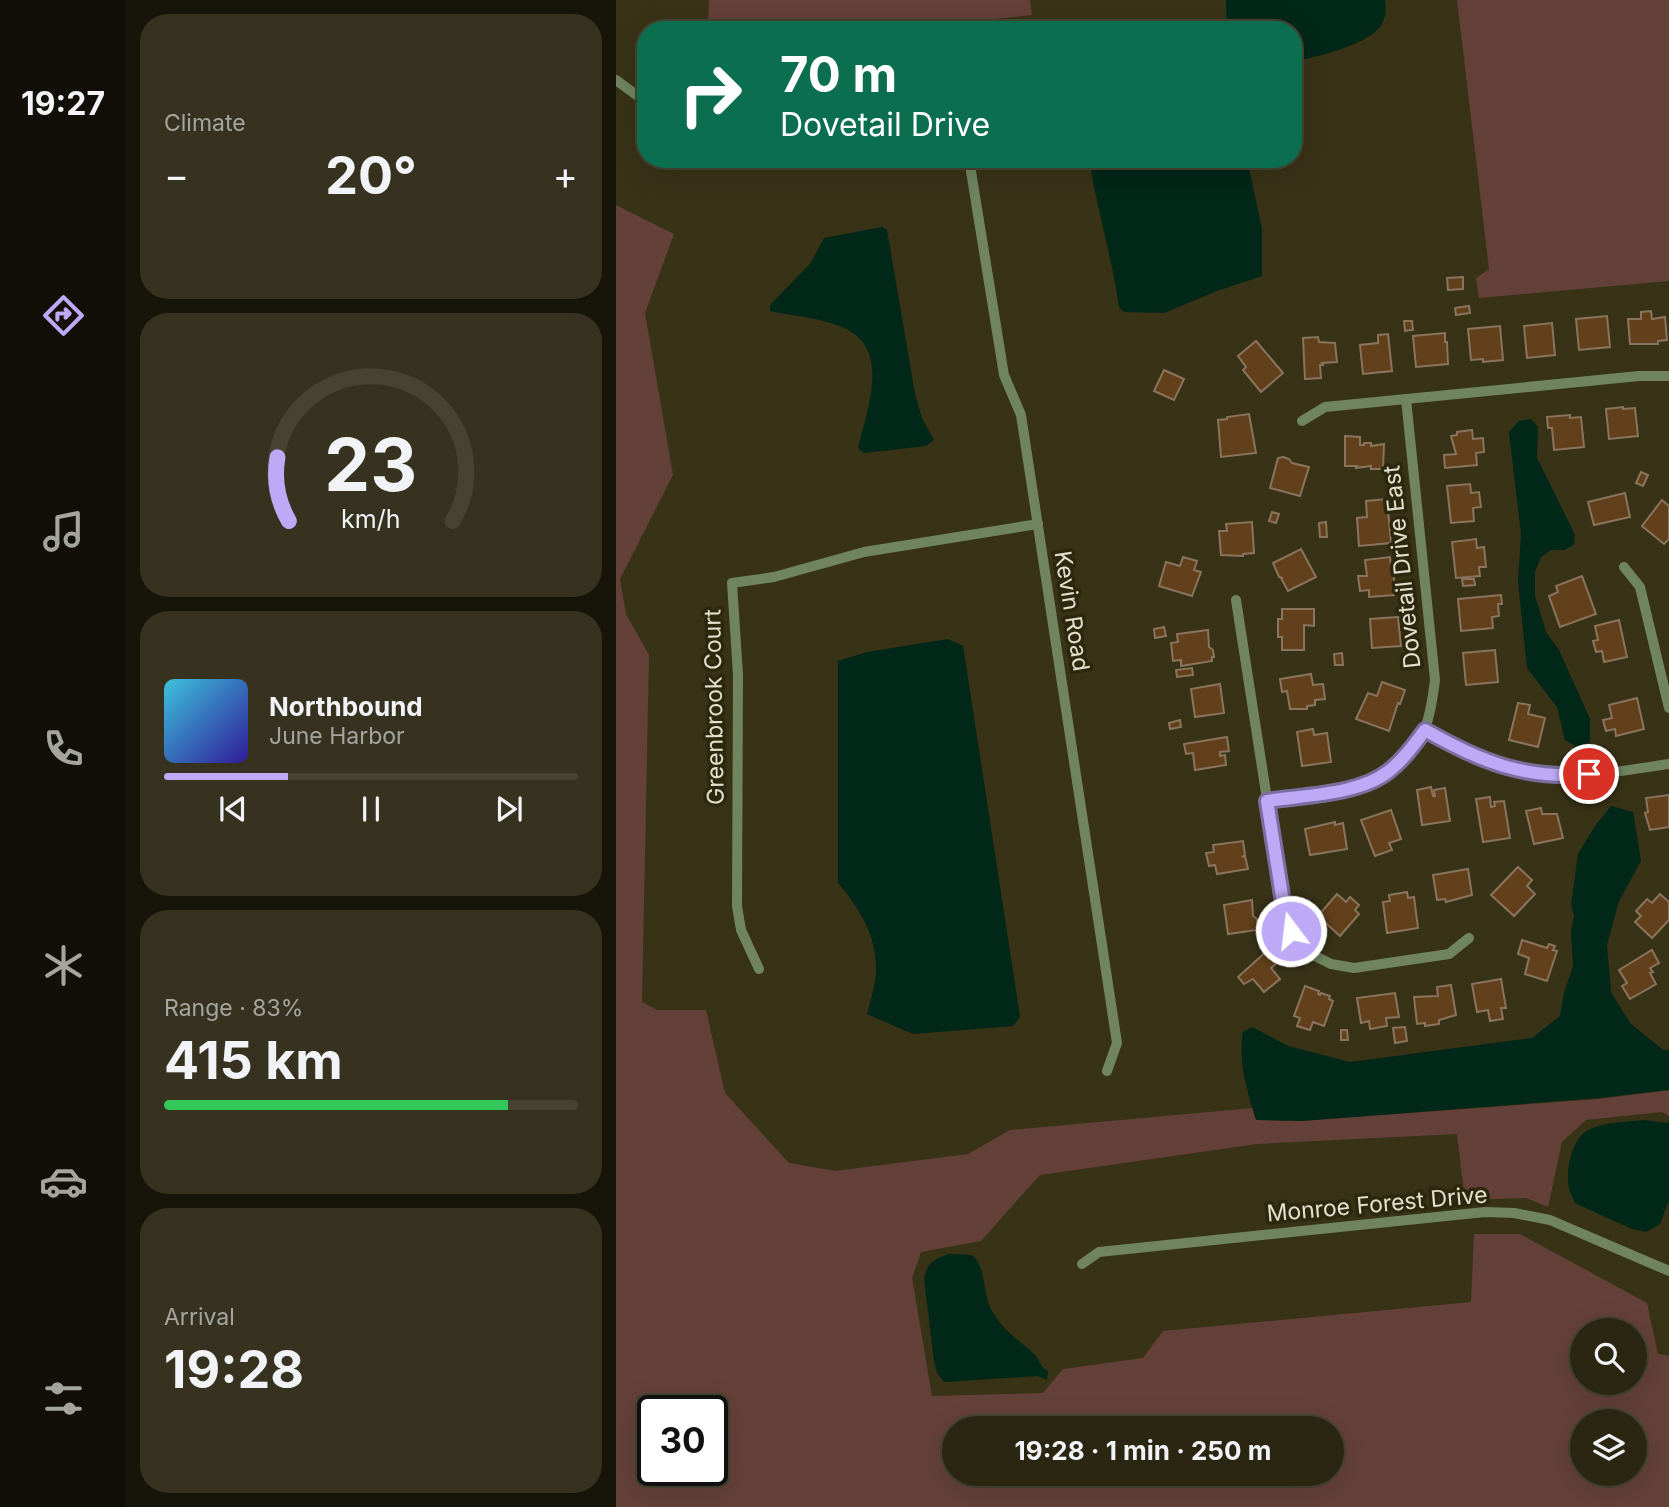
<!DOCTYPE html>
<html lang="en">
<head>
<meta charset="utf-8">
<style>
	:root { --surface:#2a2611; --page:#36321f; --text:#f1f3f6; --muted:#a5a59f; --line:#464331; --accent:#bda9f5 }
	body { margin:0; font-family:Inter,sans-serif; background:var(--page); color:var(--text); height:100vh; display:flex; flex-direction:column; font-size:26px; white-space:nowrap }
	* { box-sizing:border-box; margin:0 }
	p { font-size:23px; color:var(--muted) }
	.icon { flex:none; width:38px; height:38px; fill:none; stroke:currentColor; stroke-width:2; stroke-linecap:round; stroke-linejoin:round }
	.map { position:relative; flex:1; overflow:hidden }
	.panel { display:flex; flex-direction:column; gap:14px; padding:14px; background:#171509; width:490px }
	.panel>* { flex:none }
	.hud { position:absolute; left:21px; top:21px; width:665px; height:147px; border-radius:28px; box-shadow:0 7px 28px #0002,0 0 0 2px var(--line); background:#0b6e4f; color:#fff; overflow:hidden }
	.controls { position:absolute; left:954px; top:1318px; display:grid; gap:14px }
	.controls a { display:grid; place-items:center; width:77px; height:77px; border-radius:50%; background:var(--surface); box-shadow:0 7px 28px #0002,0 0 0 2px var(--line); font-size:35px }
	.speed { position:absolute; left:21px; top:1395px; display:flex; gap:14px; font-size:35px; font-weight:700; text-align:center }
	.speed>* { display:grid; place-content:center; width:91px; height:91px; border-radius:50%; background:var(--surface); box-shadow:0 7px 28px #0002,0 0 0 2px var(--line); line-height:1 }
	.speed .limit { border:4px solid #111; border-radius:10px; background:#fff; color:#111 }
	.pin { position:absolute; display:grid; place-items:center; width:60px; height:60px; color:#fff; margin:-30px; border:4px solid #fff; border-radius:50%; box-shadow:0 2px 7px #0007 }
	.me { position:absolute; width:77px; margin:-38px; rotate:345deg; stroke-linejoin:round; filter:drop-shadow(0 0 5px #0008) }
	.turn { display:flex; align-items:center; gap:24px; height:147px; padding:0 28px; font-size:32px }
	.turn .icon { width:91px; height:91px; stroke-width:2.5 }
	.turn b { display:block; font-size:49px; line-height:60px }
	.big { font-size:52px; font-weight:700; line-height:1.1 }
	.panel .widget { flex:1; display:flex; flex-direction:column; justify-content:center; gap:10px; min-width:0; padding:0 24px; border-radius:28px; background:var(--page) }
	.panel .dial { align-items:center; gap:0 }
	.dial svg { height:182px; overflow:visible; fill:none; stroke:var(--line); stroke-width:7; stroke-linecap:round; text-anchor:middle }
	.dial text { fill:var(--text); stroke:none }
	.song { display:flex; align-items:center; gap:21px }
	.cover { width:84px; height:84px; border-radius:10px; background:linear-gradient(135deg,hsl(190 70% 55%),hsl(250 70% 35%)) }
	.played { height:7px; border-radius:4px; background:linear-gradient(90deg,var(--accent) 30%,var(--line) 30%) }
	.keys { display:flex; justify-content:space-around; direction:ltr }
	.heat { display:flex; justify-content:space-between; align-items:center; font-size:38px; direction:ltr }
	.charge { height:10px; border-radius:5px; background:linear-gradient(90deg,#34c759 83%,var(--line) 0) }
	.trip { position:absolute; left:326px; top:1416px; width:402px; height:70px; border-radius:35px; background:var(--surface); box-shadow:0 7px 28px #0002,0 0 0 2px var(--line); font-weight:700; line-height:70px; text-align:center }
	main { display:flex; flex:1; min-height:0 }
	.tab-bar { display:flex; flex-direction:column; width:126px; justify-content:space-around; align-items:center; background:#110f07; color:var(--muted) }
	.tab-bar .icon { width:49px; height:49px }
	.tab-bar .active { color:var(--accent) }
	.tab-bar b { font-size:32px; color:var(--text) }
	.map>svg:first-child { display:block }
	.green { fill:#634139; fill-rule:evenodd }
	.water { fill:#002718 }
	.building { fill:#61401b; stroke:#8a745d; stroke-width:2 }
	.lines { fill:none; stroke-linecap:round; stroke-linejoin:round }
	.minor { stroke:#708460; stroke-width:10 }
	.route-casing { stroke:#7b6e9f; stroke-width:18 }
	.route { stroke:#bda9f5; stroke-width:12 }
	.labels { text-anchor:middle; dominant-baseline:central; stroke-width:7; stroke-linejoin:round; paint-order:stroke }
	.street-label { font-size:23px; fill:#e3e0d0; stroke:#2d280d }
</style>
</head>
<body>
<main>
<nav class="tab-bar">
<b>19:27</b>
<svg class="icon active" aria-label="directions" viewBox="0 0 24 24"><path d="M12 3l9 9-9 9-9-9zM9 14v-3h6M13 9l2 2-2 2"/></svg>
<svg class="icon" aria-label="music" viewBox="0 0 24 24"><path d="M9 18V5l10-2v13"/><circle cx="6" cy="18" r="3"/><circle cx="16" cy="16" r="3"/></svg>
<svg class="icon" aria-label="phone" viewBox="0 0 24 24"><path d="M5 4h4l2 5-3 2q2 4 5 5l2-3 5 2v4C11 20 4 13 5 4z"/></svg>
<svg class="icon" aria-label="climate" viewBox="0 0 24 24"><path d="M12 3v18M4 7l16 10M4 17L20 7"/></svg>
<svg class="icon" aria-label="car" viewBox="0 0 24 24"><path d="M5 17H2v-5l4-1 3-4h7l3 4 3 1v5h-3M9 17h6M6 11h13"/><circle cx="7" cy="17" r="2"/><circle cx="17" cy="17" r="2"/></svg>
<svg class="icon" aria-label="filters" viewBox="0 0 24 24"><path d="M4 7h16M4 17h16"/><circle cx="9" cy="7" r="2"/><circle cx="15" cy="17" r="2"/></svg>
</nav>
<section class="panel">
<div class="widget"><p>Climate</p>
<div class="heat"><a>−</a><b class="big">20°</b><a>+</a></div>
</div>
<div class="widget dial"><svg viewBox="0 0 100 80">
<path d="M14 69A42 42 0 1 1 86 69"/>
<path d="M14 69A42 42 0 0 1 9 41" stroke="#bda9f5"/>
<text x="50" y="56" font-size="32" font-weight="700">23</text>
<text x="50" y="72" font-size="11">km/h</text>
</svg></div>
<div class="widget">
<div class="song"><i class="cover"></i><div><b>Northbound</b><p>June Harbor</p></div></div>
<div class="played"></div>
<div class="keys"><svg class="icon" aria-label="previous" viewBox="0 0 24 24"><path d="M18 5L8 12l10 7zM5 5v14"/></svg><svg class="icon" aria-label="pause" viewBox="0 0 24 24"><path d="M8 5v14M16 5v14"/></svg><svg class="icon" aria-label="next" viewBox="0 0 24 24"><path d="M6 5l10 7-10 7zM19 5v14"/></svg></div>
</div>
<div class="widget"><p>Range · 83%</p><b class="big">415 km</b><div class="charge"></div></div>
<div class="widget"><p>Arrival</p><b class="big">19:28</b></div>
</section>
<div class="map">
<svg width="1053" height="1507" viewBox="0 0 1053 1507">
	<rect width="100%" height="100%" fill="#383217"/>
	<g class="green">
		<polygon points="93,0 414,0 416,15 280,30 92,30"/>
		<polygon points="841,0 1053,0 1053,281 863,298 860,278 873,269"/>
		<path d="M 0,205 L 58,234 L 29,313 L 57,475 L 4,579 L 10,614 L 33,655 L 26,1002 L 41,1010 L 90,1010 L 109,1093 L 173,1163 L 219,1171 L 352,1154 L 394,1130 L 637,1108 L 641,1120 L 685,1121 L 983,1099 L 1053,1090 L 1053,1116 L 1046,1112 L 970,1120 L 946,1142 L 932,1207 L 910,1198 L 849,1200 L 841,1134 L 641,1144 L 424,1175 L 365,1241 L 305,1252 L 296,1278 L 316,1396 L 427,1393 L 447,1369 L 527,1358 L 547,1331 L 855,1302 L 858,1234 L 904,1234 L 1031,1303 L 1042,1354 L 1053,1356 L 1053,1507 L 0,1507 ZM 966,1330 L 1018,1330 L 1018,1382 L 966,1382 ZM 37,1410 L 96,1410 L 96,1470 L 37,1470 ZM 966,1421 L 1018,1421 L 1018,1474 L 966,1474 ZM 338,1428 L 716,1428 L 716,1474 L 338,1474 Z"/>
	</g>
	<g class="water">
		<path d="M 610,0 L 769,0 C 770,7 770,15 767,22 C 758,44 699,57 677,62 L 677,30 L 611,30 Z"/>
		<path d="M 473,159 L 631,159 L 646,229 L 646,276 L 601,291 L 548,313 L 508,312 L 503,307 C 496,257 481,209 473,159 Z"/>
		<path d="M 266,227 L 271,230 L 299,394 L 306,418 L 318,440 L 310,446 L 248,453 L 242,448 C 250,413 274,355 234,331 C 214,319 178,316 154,311 L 154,305 L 194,264 L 208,238 Z"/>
		<polygon points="915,419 922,427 921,458 959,535 958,545 948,550 935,550 925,557 919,572 919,596 930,632 943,650 974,719 974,742 961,747 949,740 941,707 911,668 902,582 905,534 893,432 903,421"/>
		<path d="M 332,639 L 347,646 L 404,1017 L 397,1026 L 297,1034 L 251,1014 C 254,1001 260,985 260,971 C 261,936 244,909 222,883 L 222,661 L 251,652 Z"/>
		<path d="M 995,806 L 1017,812 L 1025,861 L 1003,901 L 991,945 L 995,992 L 1014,1023 L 1047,1050 L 1053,1050 L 1053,1090 L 983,1098 L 685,1121 L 640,1120 C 631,1091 622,1062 627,1032 L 636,1027 L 672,1046 L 734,1062 L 916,1038 L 944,1016 L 948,993 L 957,966 L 955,932 L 958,915 L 955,905 L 962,854 L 979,826 Z"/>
		<path d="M 1028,1120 L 1053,1123 L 1053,1200 L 1044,1224 L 1030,1232 L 1016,1229 L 959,1203 C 957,1198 954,1193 953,1188 C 949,1170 956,1137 974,1129 C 990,1122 1011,1122 1028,1120 Z"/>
		<path d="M 334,1254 L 356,1255 C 371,1268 366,1294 376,1311 C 390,1335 402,1338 419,1355 C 425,1361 423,1367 432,1371 L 431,1380 L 422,1376 L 328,1382 L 321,1373 L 318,1361 L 308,1278 C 312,1262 318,1259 334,1254 Z"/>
	</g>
	<g class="building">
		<polygon points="847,277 847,289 832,290 831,278"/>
		<polygon points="853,306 854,313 840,315 839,308"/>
		<polygon points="1035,311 1036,319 1049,317 1051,340 1042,341 1042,344 1014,344 1012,319 1025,319 1025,312"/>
		<polygon points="991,316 994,347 963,350 960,319"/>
		<polygon points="788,321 796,321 797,330 789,331"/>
		<polygon points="936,323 939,355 911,358 908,326"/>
		<polygon points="884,326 887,360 867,362 867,359 855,360 852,329"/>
		<polygon points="829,333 829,342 831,342 832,364 800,367 797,336"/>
		<polygon points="772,334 776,371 747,374 744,345 762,343 762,335"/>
		<polygon points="702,337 703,342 719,343 721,362 706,363 707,365 704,365 705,378 689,379 687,338"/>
		<polygon points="640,341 667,373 645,392 627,370 630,367 622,356"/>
		<polygon points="548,370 568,379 558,400 538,391"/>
		<polygon points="1007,407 1007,409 1019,408 1022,436 993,439 990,409"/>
		<polygon points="633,414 640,453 605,457 602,420 611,419 611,417"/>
		<polygon points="954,415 954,418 965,417 968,447 938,450 936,428 932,428 931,417"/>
		<polygon points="856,430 857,439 867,438 868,452 860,453 861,465 829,468 828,455 840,454 835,436 841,435 841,432"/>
		<polygon points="729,436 744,437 744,445 748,445 748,443 755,443 755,446 768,444 767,469 755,469 755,466 740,468 741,466 729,466"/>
		<polygon points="667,457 673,459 676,463 693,467 684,496 654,488 662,458"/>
		<polygon points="1025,472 1032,475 1027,486 1020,483"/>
		<polygon points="854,484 855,493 863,492 865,507 857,508 858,521 835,523 831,486"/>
		<polygon points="1009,493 1014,517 978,525 972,502"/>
		<polygon points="771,499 775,543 743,546 741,518 751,517 750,501"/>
		<polygon points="1046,500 1053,506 1053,539 1048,544 1026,526"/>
		<polygon points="656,512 663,514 660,523 653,521"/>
		<polygon points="636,522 638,553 627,554 627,556 605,555 603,531 611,531 610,524"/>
		<polygon points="710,522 711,537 704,537 703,523"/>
		<polygon points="860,539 861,548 868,547 870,567 863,567 864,576 840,578 836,542"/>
		<polygon points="685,549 700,577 672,591 665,578 667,578 663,577 657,563"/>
		<polygon points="567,557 581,561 578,570 585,572 576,596 543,586 550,562 564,566"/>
		<polygon points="774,557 775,569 778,569 778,595 753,597 753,590 744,591 742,576 751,576 749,560"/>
		<polygon points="966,576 980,614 944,627 933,596 942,592 940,586"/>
		<polygon points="846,579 858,579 859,585 847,586"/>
		<polygon points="885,595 886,604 882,604 883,616 876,617 877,628 845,631 842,599"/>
		<polygon points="666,609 698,609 698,626 688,625 688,650 666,650 666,637 662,637 662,619 666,619"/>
		<polygon points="782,617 785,646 756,648 754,619"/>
		<polygon points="1003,620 1011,657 988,662 986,651 980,652 977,641 982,640 979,626"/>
		<polygon points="548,627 550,636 539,638 538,629"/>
		<polygon points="592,630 593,647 597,650 598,657 596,657 596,661 565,666 565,660 557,661 555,643 562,642 561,634"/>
		<polygon points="879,650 882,682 850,685 847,653"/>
		<polygon points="726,653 727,665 719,665 718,654"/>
		<polygon points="576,668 577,675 561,677 560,670"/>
		<polygon points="695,674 697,685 707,684 709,699 699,700 699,705 691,706 691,709 674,709 671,691 666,692 664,679"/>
		<polygon points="766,682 789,690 784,704 782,703 773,731 740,719 752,693 761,696"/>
		<polygon points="604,684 608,713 579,717 575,689"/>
		<polygon points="1021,698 1028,729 1000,736 999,729 990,731 987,720 996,718 993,705"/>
		<polygon points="902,703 914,705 912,714 929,718 922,747 893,740"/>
		<polygon points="564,720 565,727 554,729 553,723"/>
		<polygon points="697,729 698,735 711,733 715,762 686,766 681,732"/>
		<polygon points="611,737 613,751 604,752 604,756 609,755 610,765 579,770 577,753 570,754 568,744"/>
		<polygon points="815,787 817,796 819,796 818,790 829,788 834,821 806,825 801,790"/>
		<polygon points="1053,795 1053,827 1034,830 1029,813 1032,812 1030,798"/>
		<polygon points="874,797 875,807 879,806 878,802 888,801 894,838 867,842 860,799"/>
		<polygon points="925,808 926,814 941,814 947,838 918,844 910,811"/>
		<polygon points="775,810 785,839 773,843 776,850 759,856 745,820"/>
		<polygon points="719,822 719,825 727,823 731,849 694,855 689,829"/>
		<polygon points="627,841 629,855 626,857 629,856 632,869 601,874 599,865 593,866 590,853 598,852 597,845"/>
		<polygon points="902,867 916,880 911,886 919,894 898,916 875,895"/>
		<polygon points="852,869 856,895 830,902 829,899 821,900 817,875"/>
		<polygon points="791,892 792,898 798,897 802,928 771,933 767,902 774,901 773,895"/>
		<polygon points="721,894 730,902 734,897 743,905 739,910 743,914 724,936 702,916"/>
		<polygon points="1044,894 1053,902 1053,920 1036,938 1019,922 1025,916 1020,911 1031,899 1036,903"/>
		<polygon points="636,900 637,916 641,919 641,930 612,934 608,905"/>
		<polygon points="906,940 931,948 933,944 939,946 937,950 941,951 931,981 909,974 913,958 902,954"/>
		<polygon points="652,950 662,962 655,968 664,979 648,992 637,979 628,984 622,977"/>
		<polygon points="1036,950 1043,963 1034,968 1037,972 1034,973 1040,984 1014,999 1006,986 1011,983 1003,970"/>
		<polygon points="885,979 890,1008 885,1008 887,1019 874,1021 872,1010 861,1012 856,984"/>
		<polygon points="835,985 840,1015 823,1020 823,1024 809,1026 809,1023 801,1024 798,997 822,996 821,987"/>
		<polygon points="689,986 703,991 702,994 704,995 705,993 714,996 713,999 717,1001 708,1026 697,1022 694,1030 681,1026 684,1018 678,1016"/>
		<polygon points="779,993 783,1017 770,1018 771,1026 754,1029 753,1021 745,1023 741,998"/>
		<polygon points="789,1027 791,1041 779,1043 777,1028"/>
		<polygon points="725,1030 731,1030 732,1040 725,1040"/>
	</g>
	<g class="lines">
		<g class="minor">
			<polyline points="0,80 30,102"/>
			<polyline points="353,159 388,375 405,415 501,1043 491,1071"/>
			<polyline points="686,421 709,407 1023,376 1053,376"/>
			<polyline points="1008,567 1024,587 1053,708"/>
			<polyline points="620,600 669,915 675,931 685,945 699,956 715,964 738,968 833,954 853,938"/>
			<path d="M 809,730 C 838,746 869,764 903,771 C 952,782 1004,771 1053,764"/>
			<path d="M 651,801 C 701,793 760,794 794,750 C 799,743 806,736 809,728 C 815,713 817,696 819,680 L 790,399"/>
			<polyline points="143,969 125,930 121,906 122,675 116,583 158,577 248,552 422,524"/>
			<polyline points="466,1264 483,1252 869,1212 898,1213 934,1220 1053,1271"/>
		</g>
	</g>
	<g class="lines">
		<defs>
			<path id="route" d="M 675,931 L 669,915 L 651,801 C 688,795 743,795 773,771 C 788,759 798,745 809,730 C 863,761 909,780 973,774"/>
		</defs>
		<use href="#route" class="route-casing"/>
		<use href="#route" class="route"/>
	</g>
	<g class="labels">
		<g class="street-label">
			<text transform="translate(786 567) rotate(-96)">Dovetail Drive East</text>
			<text transform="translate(456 611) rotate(81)">Kevin Road</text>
			<text transform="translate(98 707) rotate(-91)">Greenbrook Court</text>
			<text transform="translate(761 1204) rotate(-5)">Monroe Forest Drive</text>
		</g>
	</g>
</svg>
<div class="controls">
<a><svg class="icon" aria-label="search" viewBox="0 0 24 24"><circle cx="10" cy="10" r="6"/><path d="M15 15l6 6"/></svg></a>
<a><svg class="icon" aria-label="layers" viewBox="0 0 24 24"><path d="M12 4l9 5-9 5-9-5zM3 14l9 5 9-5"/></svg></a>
</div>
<div class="speed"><div class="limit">30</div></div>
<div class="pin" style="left:973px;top:774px;background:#d93025"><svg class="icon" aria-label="arrive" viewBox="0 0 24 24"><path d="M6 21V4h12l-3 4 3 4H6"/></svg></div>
<svg class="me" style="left:675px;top:931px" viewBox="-20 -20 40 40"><circle r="17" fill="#bda9f5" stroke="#fff" stroke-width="3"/><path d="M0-11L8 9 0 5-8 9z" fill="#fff"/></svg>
<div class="trip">19:28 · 1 min · 250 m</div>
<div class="hud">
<div class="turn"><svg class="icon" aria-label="right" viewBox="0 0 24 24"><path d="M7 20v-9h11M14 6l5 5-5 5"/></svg><div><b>70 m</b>Dovetail Drive</div></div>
</div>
</div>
</main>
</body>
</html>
